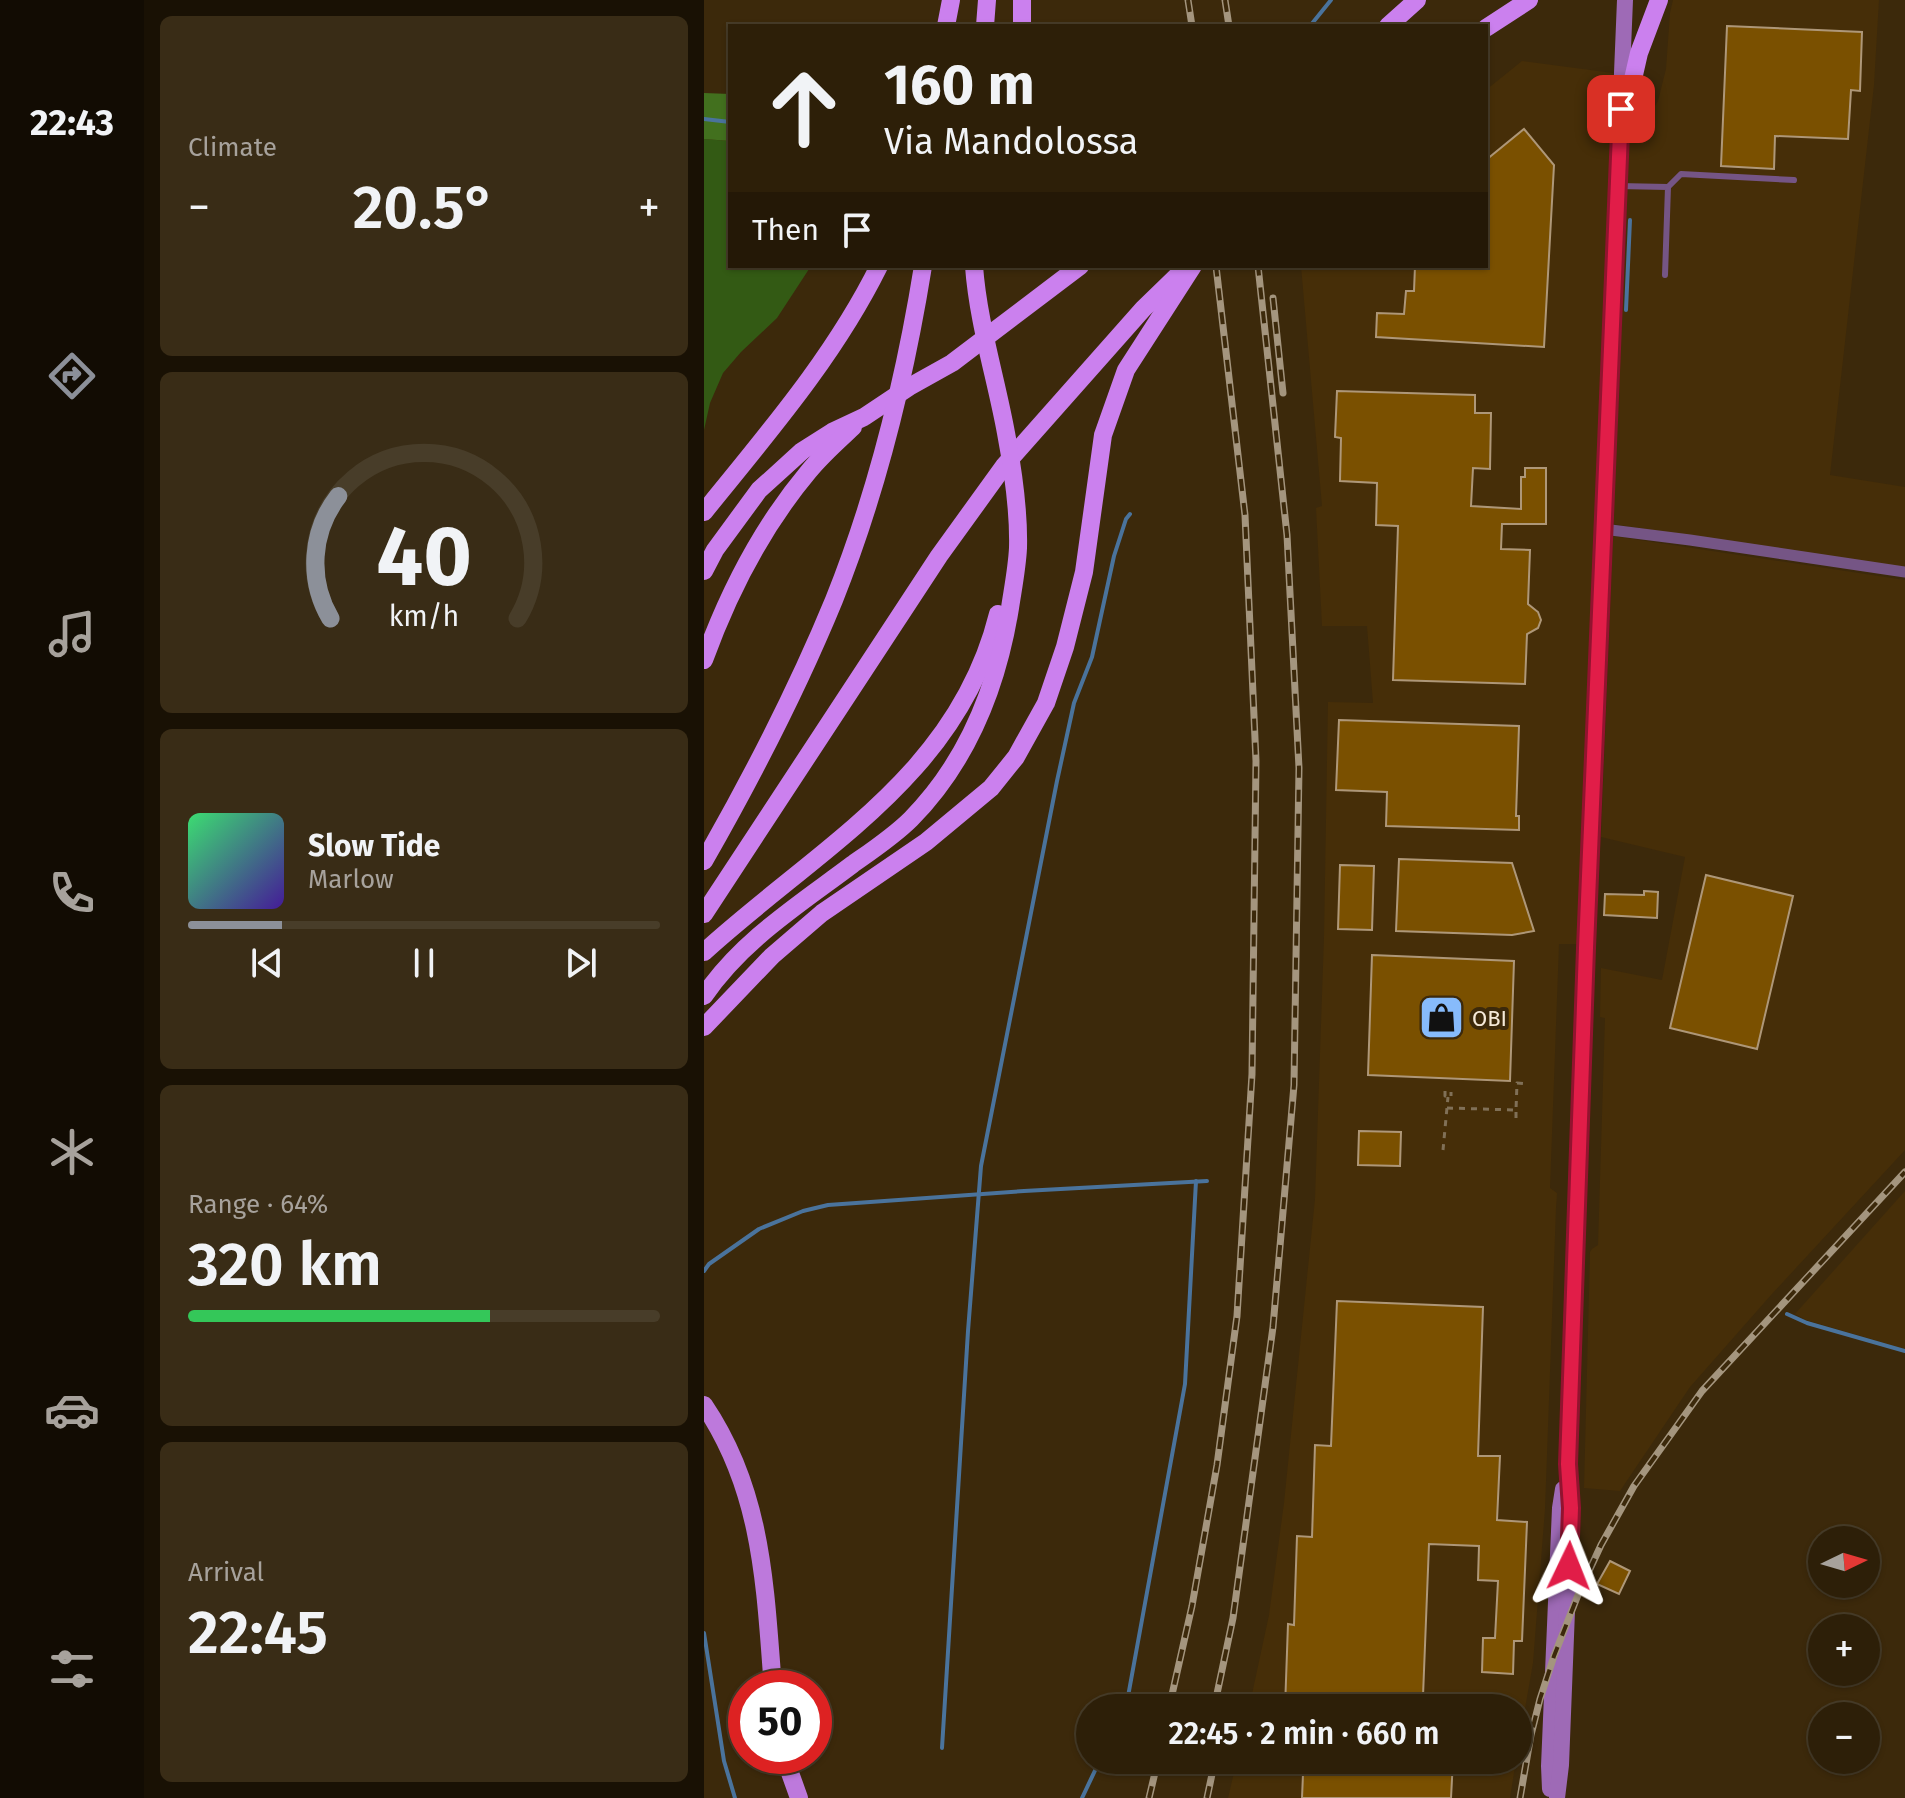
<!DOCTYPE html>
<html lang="en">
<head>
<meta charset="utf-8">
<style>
	:root { --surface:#2d1f08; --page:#392c16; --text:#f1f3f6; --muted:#a7a29c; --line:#483d29; --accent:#8c9099 }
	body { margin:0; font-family:"Fira Sans",sans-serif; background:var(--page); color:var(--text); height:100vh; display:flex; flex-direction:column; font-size:30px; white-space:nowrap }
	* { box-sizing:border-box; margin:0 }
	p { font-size:26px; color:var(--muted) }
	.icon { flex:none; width:44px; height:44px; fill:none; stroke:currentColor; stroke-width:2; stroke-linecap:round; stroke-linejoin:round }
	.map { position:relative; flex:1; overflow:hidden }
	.details { display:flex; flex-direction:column; gap:16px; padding:16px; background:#191104; width:560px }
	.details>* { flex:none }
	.hud { position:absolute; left:24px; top:24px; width:760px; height:244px; border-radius:0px; box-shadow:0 2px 6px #0004,0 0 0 2px var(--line); background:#2d1f08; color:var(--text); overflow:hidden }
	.needle { width:52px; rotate:85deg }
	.fabs { position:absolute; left:1104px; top:1526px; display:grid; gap:16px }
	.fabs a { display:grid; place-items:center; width:72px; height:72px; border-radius:50%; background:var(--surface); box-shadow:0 2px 6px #0004,0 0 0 2px var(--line); font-size:40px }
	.speed { position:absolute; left:24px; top:1670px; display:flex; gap:16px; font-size:40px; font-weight:700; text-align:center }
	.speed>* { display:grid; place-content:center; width:104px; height:104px; border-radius:50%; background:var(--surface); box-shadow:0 2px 6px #0004,0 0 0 2px var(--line); line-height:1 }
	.speed .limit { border:12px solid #d22; background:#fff; color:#111 }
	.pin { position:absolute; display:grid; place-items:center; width:68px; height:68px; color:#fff; margin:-34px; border-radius:16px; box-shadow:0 4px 12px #0006 }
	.me { position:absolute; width:88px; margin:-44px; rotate:2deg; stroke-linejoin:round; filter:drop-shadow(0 0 6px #0008) }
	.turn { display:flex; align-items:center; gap:28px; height:168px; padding:0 24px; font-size:36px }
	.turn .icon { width:104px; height:104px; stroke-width:2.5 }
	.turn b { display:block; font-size:56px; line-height:68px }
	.then { display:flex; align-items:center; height:76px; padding:0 24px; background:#0003; gap:16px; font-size:30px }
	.big { font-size:60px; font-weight:600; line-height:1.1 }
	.details .widget { flex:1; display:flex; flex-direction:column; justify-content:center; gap:12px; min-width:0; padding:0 28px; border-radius:12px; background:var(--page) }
	.details .dial { align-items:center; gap:0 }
	.dial svg { height:208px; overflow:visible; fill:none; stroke:var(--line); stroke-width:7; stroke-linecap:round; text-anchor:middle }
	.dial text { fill:var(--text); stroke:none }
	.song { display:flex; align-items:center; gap:24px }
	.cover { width:96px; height:96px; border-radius:12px; background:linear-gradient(135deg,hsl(140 70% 55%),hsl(260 70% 35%)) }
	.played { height:8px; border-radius:4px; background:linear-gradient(90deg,var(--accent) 20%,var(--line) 20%) }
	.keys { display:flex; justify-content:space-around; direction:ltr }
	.heat { display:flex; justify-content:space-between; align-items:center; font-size:44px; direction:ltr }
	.charge { height:12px; border-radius:6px; background:linear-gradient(90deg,#34c759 64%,var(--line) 0) }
	.trip { position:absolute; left:372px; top:1694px; width:456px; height:80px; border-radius:40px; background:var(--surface); box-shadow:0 2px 6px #0004,0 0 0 2px var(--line); font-weight:600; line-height:80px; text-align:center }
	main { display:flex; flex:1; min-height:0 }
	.menu { display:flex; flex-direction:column; width:144px; justify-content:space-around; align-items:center; background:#120c03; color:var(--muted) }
	.menu .icon { width:56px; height:56px }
	.menu .current { color:var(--accent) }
	.menu b { font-size:36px; color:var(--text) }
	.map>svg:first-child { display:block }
	.built { fill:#462e08 }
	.green { fill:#335a14 }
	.forest { fill:#42701e }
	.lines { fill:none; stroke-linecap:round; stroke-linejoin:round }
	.stream { stroke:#4a739c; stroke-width:4 }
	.building { fill:#7a5000; stroke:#ae9778; stroke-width:2 }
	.path { stroke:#807057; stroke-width:3; stroke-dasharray:6 6; stroke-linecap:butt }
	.service { stroke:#755585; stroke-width:6 }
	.minor { stroke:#755585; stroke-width:11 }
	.secondary { stroke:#9e6ab6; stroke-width:16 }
	.primary { stroke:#bd79dc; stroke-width:18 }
	.trunk { stroke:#cb80ee; stroke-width:18 }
	.rail-casing { stroke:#a4957e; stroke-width:7 }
	.rail { stroke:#3c290b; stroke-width:4; stroke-dasharray:12; stroke-linecap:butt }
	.route-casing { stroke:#92132f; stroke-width:20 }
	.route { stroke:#e11d48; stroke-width:14 }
	.labels { text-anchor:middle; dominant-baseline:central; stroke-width:8; stroke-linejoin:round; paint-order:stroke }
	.poi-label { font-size:22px; fill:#f5e9d8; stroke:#3c290b; text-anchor:start }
</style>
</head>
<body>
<main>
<nav class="menu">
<b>22:43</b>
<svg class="icon current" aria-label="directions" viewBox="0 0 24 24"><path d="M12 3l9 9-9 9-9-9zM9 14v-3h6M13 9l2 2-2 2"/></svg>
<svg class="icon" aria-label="music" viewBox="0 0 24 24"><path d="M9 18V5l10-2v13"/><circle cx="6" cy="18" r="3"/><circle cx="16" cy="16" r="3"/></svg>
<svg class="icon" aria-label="phone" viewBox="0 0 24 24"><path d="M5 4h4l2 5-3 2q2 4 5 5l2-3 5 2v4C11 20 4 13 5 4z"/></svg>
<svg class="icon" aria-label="climate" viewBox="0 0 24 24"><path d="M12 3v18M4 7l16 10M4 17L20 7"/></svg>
<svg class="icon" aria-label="car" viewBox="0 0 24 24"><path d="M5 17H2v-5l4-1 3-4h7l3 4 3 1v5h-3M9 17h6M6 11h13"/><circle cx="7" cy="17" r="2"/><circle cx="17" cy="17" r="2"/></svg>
<svg class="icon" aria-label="filters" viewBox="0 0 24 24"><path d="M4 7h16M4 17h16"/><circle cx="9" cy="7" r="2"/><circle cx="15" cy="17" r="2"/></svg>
</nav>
<section class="details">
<div class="widget"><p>Climate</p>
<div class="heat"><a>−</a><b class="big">20.5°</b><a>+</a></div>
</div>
<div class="widget dial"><svg viewBox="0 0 100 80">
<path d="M14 69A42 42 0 1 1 86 69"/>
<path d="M14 69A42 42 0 0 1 17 22" stroke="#8c9099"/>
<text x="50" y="56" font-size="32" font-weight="700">40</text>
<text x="50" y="72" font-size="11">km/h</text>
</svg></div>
<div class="widget">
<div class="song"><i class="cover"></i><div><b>Slow Tide</b><p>Marlow</p></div></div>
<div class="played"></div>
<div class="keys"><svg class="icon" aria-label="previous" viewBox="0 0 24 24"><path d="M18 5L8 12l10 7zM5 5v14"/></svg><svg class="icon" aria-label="pause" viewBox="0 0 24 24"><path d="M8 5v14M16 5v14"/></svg><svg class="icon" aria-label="next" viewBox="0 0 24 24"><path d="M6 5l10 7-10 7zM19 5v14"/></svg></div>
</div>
<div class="widget"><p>Range · 64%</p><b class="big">320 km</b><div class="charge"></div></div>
<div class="widget"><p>Arrival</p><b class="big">22:45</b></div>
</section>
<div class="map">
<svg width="1201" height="1798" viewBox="0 0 1201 1798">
	<rect width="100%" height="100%" fill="#3c290b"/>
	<g class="built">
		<polygon points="969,0 1175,0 1170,85 1126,475 1201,487 1201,569 909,524 925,144 939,126 954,101 962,69 966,13"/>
		<polygon points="818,61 909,73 875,944 855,944 846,1188 853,1193 852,1208 841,1509 829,1663 814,1749 814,1708 545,1708 565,1615 580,1503 611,1199 620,937 624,702 669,703 663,626 618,626 612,508 618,506 597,266 782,266 782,90"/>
		<polygon points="909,536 1201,580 1201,1150 1067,1295 986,1387 916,1491 880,1488 886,1252 888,1249 894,1245 901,1018 896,1017 897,968 958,980 981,857 897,837"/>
		<polygon points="1201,1191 1201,1349 1102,1320 1091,1314"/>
		<polygon points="533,1760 812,1760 806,1798 524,1798"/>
	</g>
	<polygon class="green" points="0,139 26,141 26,266 107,266 73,318 37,352 19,373 6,403 0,430"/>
	<polygon class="forest" points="0,93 26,94 26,141 0,139"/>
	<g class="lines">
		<g class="stream">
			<polyline points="606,26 627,0"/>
			<polyline points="0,119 26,122"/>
			<polyline points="922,310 926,220"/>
			<polyline points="0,1271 5,1264 55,1229 99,1211 124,1205 320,1191 503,1181"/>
			<polyline points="1083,1314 1103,1323 1201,1351"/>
			<polyline points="0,1633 20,1761 31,1798"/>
			<polyline points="420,1708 423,1702 481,1384 492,1181"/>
			<polyline points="238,1748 264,1331 277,1166 353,781 370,703 388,657 410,556 422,519 426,514"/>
			<polyline points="378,1798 396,1760"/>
		</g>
	</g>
	<g class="building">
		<polygon points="1023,26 1158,32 1156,91 1147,90 1144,139 1071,136 1070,169 1017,166"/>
		<polygon points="820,129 850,165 840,347 672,337 673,313 700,314 702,291 710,291 711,266 782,266 782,160"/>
		<polygon points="633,391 771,395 771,413 787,413 786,469 769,468 767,506 817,509 817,477 821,477 821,468 842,468 842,524 798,524 797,549 826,550 824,604 834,612 837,620 834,628 823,634 821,684 689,680 694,526 672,525 673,483 636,481 637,438 631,437"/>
		<polygon points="635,720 815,726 812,816 815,816 815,830 682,826 683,792 632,790"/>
		<polygon points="695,859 808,863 830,931 808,935 692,931"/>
		<polygon points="636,865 670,866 668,930 634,929"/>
		<polygon points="1002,875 1089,896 1053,1049 966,1028"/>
		<polygon points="940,891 954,892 953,918 900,915 901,894 940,895"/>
		<polygon points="668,955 810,961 806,1081 664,1075"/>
		<polygon points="655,1131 697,1132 696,1166 654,1165"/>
		<polygon points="633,1301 779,1307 774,1456 796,1456 793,1520 823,1522 818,1641 810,1641 809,1674 778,1672 779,1638 791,1638 794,1581 774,1580 775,1546 725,1544 719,1696 771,1698 770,1708 581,1708 584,1624 590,1625 593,1536 608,1537 611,1445 627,1446"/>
		<polygon points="906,1561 926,1571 915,1594 893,1584"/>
		<polygon points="579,1760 749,1760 747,1798 598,1798 599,1774 578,1773"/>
	</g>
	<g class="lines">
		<g class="path">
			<polyline points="741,1091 741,1096 747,1097 747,1092"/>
			<polyline points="743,1108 812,1110 813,1083 823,1084"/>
			<polyline points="812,1118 812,1110"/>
			<polyline points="739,1150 744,1097"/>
		</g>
		<g class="service">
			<polyline points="914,186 964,187 961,275"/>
			<polyline points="964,187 977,174 1090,180"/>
		</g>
		<polyline class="minor" points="899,529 986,540 1201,572"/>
		<g class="secondary">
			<polyline points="846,1789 845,1766 856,1508 859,1489"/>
			<polyline points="853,1798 857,1765 867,1508 864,1464 882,948 921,0"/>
		</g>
		<g class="primary">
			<path d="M 0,1405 C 59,1492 61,1587 69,1688"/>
			<polyline points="80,1756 95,1798"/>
		</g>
		<g class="trunk">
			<polyline points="318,0 318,26"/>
			<polyline points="242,26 247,0"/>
			<polyline points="281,26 283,0"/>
			<polyline points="684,26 713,0"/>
			<polyline points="782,28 825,0"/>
			<polyline points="916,136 935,53 955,0"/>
			<path d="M 0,512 C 63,434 130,357 175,266"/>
			<polyline points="0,571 11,550 55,490 98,451 128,432 160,417 205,387 248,363 376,266"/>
			<path d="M 0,660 C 25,591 58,527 105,471 C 118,455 134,441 149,427"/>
			<path d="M 0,861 C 48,777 93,690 130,600 C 172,495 201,378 219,266"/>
			<polyline points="0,914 235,556 300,466 439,309 473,276"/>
			<path d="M 0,952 C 114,848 254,776 294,614"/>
			<path d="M 0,996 C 38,940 96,904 149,864 C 169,850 190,836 207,819 C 264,761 293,688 306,608 C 309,588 313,568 314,548 C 315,510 309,470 302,433 C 292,378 274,322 270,266"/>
			<polyline points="0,1027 68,956 118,913 222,842 287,788 312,757 342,703 361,647 380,572 399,435 422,370 489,266"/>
		</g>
		<defs>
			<g id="rail">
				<polyline points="484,0 488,26"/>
				<polyline points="521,0 525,26"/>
				<polyline points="569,298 579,393"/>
				<polyline points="465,1708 488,1606 513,1465 533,1316 548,1074 552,761 541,515 512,266"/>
				<polyline points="510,1708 529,1618 569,1327 590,1085 595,768 583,535 554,266"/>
				<polyline points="445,1798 454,1760"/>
				<polyline points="503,1798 511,1760"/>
				<polyline points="816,1798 827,1735 836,1699 850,1656 874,1595 897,1545 930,1486 998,1391 1201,1172"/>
			</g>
		</defs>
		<use href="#rail" class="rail-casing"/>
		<use href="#rail" class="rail"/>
	</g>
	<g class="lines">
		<defs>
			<polyline id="route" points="865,1566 867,1508 864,1464 882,948 917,109"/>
		</defs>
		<use href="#route" class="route-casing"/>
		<use href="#route" class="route"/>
	</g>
	<defs>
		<symbol id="shop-square" viewBox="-11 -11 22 22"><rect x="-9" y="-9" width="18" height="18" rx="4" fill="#87bbfb" stroke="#3c290b"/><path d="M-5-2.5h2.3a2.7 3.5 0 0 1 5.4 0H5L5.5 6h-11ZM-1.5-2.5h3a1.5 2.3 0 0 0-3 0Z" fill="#111"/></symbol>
	</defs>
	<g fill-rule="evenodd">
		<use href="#shop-square" x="712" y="992" width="51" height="51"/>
	</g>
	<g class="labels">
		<g class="poi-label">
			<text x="768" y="1018">OBI</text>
		</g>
	</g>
</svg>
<div class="fabs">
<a><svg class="needle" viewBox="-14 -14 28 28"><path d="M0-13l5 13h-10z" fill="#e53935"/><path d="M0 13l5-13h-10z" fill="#a7a29c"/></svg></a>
<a>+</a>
<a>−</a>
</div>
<div class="speed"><div class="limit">50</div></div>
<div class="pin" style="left:917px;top:109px;background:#d93025"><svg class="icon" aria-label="arrive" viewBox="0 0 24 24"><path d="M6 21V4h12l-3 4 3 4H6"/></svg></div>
<svg class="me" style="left:865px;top:1566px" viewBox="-20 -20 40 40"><path d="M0-17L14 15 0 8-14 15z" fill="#e11d48" stroke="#fff" stroke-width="4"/></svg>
<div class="trip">22:45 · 2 min · 660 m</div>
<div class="hud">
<div class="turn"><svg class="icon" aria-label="ahead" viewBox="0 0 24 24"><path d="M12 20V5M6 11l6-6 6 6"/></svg><div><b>160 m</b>Via Mandolossa</div></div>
<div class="then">Then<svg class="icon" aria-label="arrive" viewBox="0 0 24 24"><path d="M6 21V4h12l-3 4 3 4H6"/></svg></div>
</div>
</div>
</main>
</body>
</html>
